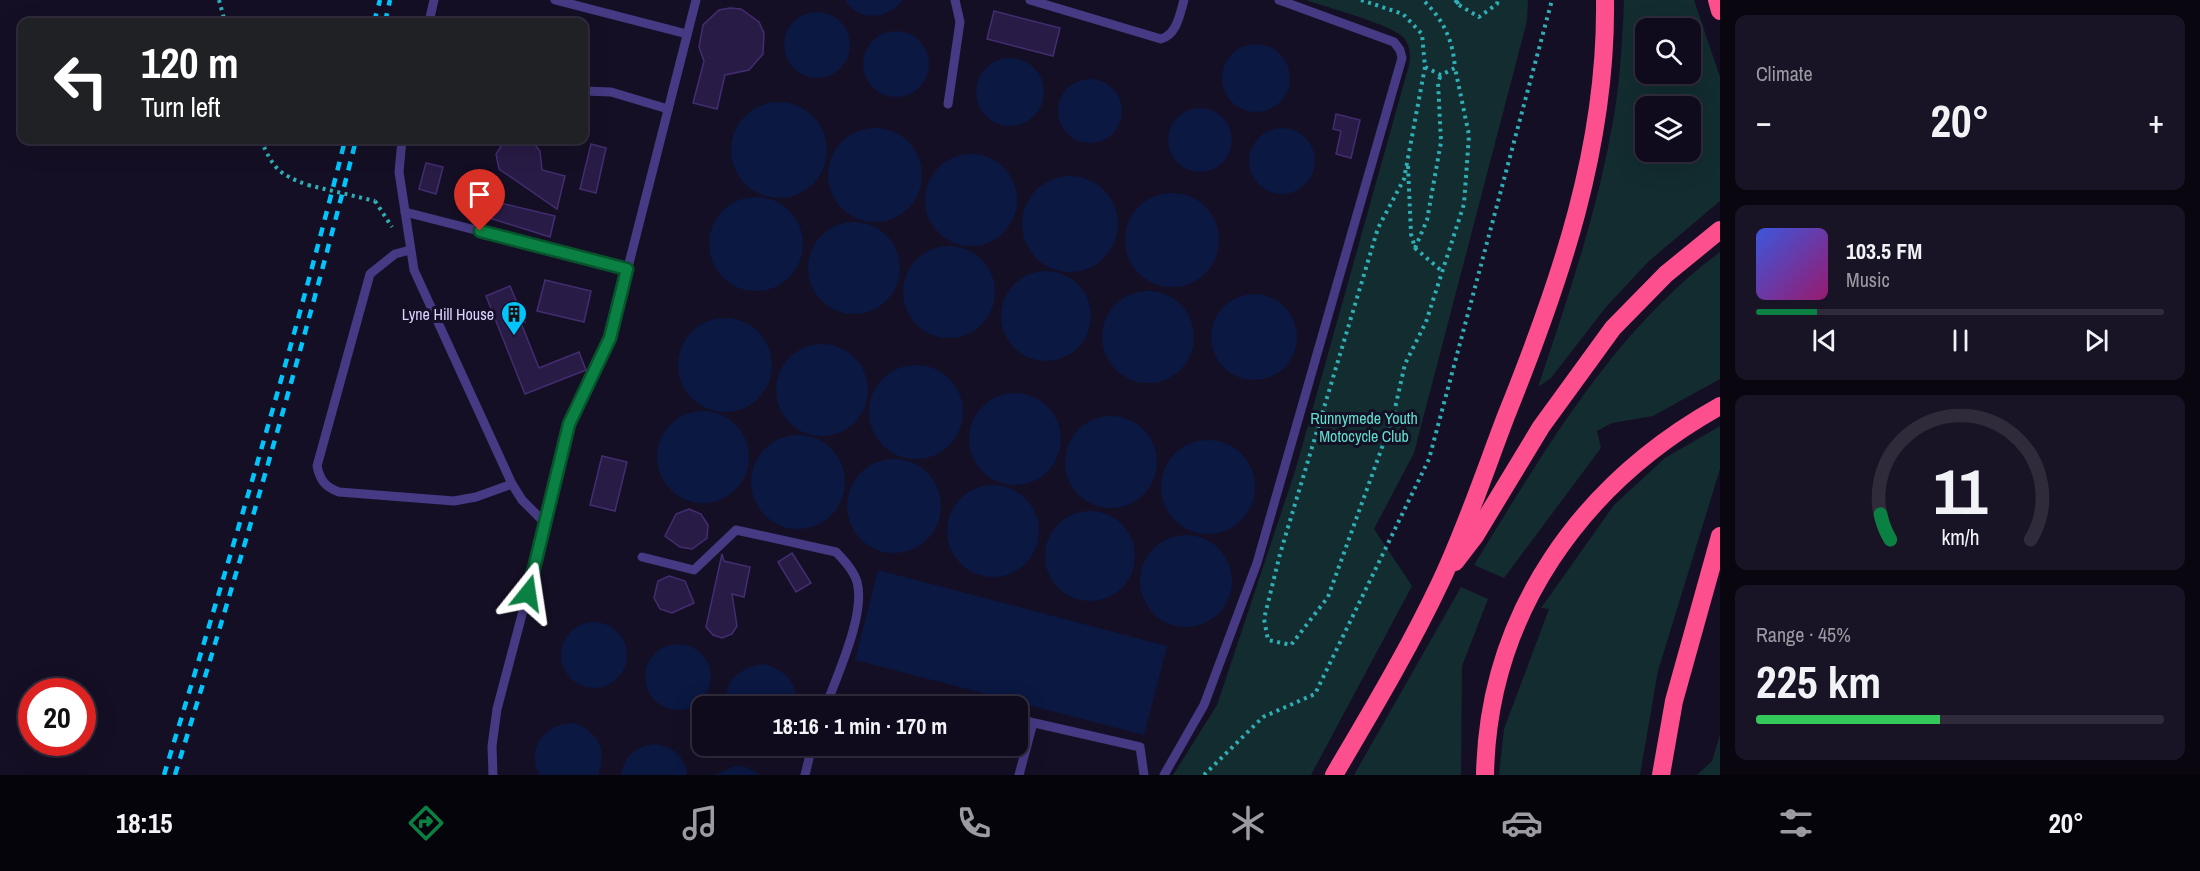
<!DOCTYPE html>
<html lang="en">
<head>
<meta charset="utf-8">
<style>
	:root { --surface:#100b1c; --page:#191425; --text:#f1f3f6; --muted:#9c9ba3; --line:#302b3b; --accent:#0b8043 }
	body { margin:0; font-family:"Archivo Narrow",sans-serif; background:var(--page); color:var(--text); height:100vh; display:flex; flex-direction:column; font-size:22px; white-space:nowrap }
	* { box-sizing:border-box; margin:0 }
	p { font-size:20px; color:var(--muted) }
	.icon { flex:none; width:33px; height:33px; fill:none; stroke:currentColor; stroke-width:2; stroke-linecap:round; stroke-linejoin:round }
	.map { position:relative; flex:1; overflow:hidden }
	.drawer { display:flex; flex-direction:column; gap:15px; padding:15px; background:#09060f; width:480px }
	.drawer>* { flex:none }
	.guide { position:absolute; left:18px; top:18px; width:570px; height:126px; border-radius:12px; box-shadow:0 6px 24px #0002,0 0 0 2px var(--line); background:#202124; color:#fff; overflow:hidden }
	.controls { position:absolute; left:1635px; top:18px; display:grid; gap:12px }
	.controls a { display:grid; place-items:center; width:66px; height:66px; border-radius:12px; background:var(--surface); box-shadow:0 6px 24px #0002,0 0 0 2px var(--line); font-size:30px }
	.speed { position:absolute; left:18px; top:678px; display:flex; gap:12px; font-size:30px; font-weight:700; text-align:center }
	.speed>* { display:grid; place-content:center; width:78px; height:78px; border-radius:50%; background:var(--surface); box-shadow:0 6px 24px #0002,0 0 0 2px var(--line); line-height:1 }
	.speed .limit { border:9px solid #d22; background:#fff; color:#111 }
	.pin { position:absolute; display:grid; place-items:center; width:51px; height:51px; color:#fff; margin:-62px -26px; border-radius:50% 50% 50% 0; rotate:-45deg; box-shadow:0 0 6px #0007 }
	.pin .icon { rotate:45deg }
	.me { position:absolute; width:66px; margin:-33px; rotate:15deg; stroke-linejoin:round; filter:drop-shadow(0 0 4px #0008) }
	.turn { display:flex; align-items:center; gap:21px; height:126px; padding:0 24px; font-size:27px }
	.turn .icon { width:78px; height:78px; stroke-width:2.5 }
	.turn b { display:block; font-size:42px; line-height:51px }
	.big { font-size:45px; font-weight:800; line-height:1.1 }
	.drawer .card { flex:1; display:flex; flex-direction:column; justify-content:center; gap:9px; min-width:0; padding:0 21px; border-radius:12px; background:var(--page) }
	.drawer .dial { align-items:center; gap:0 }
	.dial svg { height:156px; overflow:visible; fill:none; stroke:var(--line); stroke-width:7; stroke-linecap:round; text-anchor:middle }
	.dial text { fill:var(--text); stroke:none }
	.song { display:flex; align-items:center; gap:18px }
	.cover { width:72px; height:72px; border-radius:9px; background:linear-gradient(135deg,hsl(230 70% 55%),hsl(320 70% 35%)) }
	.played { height:6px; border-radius:3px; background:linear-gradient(90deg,var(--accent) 15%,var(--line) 15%) }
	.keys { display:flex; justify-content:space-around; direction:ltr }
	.heat { display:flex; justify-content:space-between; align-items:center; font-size:33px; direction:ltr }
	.charge { height:9px; border-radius:4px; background:linear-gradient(90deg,#34c759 45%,var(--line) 0) }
	.trip { position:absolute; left:692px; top:696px; width:336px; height:60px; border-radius:12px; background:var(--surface); box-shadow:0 6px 24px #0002,0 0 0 2px var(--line); font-weight:800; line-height:60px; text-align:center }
	.tabs { display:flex; height:96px; justify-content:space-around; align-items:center; background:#06040b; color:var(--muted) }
	.tabs .icon { width:42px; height:42px }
	.tabs .active { color:var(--accent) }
	.tabs b { font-size:27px; color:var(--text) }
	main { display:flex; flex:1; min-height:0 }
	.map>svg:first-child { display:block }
	.green { fill:#122c2f; fill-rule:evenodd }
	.water { fill:#0a1842 }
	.building { fill:#281b45; stroke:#432d71; stroke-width:1.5 }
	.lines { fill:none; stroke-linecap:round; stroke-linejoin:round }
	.path { stroke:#30aeb5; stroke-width:4; stroke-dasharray:3 4.5; stroke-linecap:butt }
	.lane { stroke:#453a83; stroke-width:9 }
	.highway { stroke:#fd4f8e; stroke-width:18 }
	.rail { stroke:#02c5fb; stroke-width:4.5; stroke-dasharray:9 8; stroke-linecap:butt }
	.path-bridge { stroke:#30aeb5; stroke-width:4; stroke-dasharray:3 4.5; stroke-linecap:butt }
	.route-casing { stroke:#07532c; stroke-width:15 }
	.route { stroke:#0b8043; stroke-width:10 }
	.labels { text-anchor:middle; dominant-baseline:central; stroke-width:6; stroke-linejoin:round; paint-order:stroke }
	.poi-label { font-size:16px; fill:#ddd3ff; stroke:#150f25; text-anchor:end }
	.park-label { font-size:16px; fill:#5fdfcd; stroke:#150f25 }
</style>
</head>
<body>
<main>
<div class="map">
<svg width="1720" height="775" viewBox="0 0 1720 775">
	<rect width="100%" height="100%" fill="#150f25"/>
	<g class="green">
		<path d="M 1306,0 L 1528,0 L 1527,21 L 1414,453 L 1374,529 L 1412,586 L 1311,775 L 1173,775 L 1217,705 L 1296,468 L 1409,65 C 1411,55 1410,46 1404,38 C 1393,25 1326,7 1306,0 Z"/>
		<path d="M 1624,0 L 1694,0 L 1720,77 L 1720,201 L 1649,261 L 1606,307 L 1551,378 L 1538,387 C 1566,303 1595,219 1611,132 C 1620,88 1622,44 1624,0 ZM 1690,28 L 1690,74 L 1646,74 L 1646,28 ZM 1646,106 L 1690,106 L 1690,152 L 1646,152 Z"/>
		<path d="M 1720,252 L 1720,379 L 1653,416 L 1612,423 L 1597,431 L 1601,448 L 1504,578 L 1474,565 C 1543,453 1613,331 1720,252 Z"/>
		<polygon points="1720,426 1720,469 1658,671 1640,775 1499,775 1504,729 1549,609 1541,608 1614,505 1665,458"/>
		<polygon points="1461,587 1488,599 1462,666 1461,775 1354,775"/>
		<polygon points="1720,735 1720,775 1697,775 1712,761"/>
	</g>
	<g class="water">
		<path d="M 845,0 L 903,0 C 888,19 860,23 845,0 Z"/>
		<circle cx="817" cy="45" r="33"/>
		<circle cx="896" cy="64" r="33"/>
		<circle cx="1256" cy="78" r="34"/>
		<circle cx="1010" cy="92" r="34"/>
		<circle cx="1090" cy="111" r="32"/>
		<circle cx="779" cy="150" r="48"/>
		<circle cx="1200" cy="140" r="32"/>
		<circle cx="875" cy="175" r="47"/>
		<circle cx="1282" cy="161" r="33"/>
		<circle cx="971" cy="200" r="46"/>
		<circle cx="1070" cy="224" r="48"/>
		<circle cx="1172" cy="240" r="47"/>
		<circle cx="756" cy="244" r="47"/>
		<circle cx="854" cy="268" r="46"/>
		<circle cx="949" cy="292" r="46"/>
		<circle cx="1046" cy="316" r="45"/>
		<circle cx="1148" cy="337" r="46"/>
		<circle cx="1254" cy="337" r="43"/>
		<circle cx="725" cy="365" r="47"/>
		<circle cx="822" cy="390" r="46"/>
		<circle cx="916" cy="412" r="47"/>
		<circle cx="1015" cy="439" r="46"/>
		<circle cx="703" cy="457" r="46"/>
		<circle cx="1111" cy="462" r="46"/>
		<circle cx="798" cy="482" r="47"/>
		<circle cx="1208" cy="487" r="47"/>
		<circle cx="894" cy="506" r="47"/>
		<circle cx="993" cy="531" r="46"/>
		<circle cx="1090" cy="556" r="45"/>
		<circle cx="1186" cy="581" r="46"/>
		<polygon points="878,570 1167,646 1144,735 855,660"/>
		<circle cx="594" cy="655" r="33"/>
		<circle cx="678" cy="677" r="33"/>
		<path d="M 764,664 C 784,669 800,684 795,706 L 727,706 C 721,682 742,666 764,664 Z"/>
		<path d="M 573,723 C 598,731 608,751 598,775 L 539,775 C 526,748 544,724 573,723 Z"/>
		<path d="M 656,744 C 673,747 685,756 687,775 L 621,775 C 624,755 636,746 656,744 Z"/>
		<polygon points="735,766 746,767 760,775 715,775"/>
	</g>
	<g class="building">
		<polygon points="730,8 741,9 759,22 764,33 763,54 749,70 725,75 717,109 693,103 704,61 699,47 703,25 719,10"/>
		<polygon points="994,11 1060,28 1053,56 987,39"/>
		<polygon points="1336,114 1360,120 1351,158 1336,154 1341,131 1333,129"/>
		<polygon points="505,140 531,140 540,151 542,170 565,176 557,209 499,169 496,154"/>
		<polygon points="591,144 606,148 596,193 580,189"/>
		<polygon points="426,163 443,167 436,194 419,189"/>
		<polygon points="484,199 555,216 550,237 480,215"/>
		<polygon points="545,280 591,291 584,322 537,311"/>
		<polygon points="510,286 525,322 521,323 539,368 579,352 586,370 525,394 486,296"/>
		<polygon points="602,456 627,462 615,511 590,505"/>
		<polygon points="689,509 701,514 708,525 707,538 692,549 680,547 665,536 676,514"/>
		<polygon points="792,553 811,583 796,592 778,562"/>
		<polygon points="722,554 724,561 750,567 744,597 732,594 737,626 732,634 722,638 713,635 706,627"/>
		<polygon points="669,576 685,581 694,603 672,613 660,609 654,598 658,581"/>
	</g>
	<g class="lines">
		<g class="path">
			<polyline points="219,0 225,22"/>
			<path d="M 1361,0 L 1403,14 L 1422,34 L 1425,67 L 1441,75 L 1455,68 C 1453,40 1443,19 1423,0"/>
			<polyline points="1455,0 1459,5 1456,0"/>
			<polyline points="1459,5 1479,17 1497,4 1498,0"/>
			<polyline points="1425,67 1404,179 1378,228 1280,554 1264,619 1268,640 1291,645 1328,597 1393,417 1405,364 1426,322 1464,204 1469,135 1455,68"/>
			<path d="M 261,140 C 273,168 278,174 308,185"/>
			<polyline points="1408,166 1411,234 1415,248 1443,272"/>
			<polyline points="375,201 392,227"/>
			<polyline points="1415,248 1427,220 1441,142 1438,82 1441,75"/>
			<polyline points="1204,775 1263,717 1315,694 1429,459 1552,0"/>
		</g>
		<g class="lane">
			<polyline points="555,0 687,34"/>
			<path d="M 1030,0 L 1161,39 C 1177,35 1180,13 1184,0"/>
			<polyline points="429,22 434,0"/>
			<polyline points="584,91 611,92 668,109"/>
			<polyline points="948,104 960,22 955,0"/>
			<polyline points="402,140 399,172 414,270 512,484 522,500 546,524"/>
			<polyline points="405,212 627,269"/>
			<path d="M 410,250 L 395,254 L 370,274 L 317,466 C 320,480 325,487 339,492 L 454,501 L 476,497 L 512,484"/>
			<path d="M 642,557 L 694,570 L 736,530 L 836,552 C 844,560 854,571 857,582 C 866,614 837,675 826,706"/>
			<polyline points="1017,719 1140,747 1144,775"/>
			<polyline points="493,775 492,746 497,709 546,524 569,424 610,338 696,0"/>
			<polyline points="805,775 812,746"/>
			<polyline points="1019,775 1033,723"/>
			<polyline points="1164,775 1204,705 1257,563 1402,58 1400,50 1394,42 1279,0"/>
		</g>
		<g class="highway">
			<polyline points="1717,0 1720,11"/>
			<polyline points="1455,562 1475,536 1541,427 1613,328 1666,274 1720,230"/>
			<path d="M 1334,775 C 1371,712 1410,647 1441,581 C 1466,528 1485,471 1506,416 C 1560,282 1607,147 1605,0"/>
			<path d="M 1485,775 C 1488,613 1582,483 1720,406"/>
			<polyline points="1661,775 1674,701 1720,536"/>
		</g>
		<g class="rail">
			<polyline points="374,22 380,0"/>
			<polyline points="385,22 390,0"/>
			<path d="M 164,775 C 228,564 292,353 345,140"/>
			<path d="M 175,775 C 240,564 302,353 356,140"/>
		</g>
		<polyline class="path-bridge" points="308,185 375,201"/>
	</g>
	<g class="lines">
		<defs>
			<polyline id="route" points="480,231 627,269 610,338 569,424 528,593"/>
		</defs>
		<use href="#route" class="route-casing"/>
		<use href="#route" class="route"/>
	</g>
	<defs>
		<symbol id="building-pin" viewBox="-11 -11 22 30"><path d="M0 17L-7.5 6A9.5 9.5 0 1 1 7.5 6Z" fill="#02c5fb" stroke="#150f25"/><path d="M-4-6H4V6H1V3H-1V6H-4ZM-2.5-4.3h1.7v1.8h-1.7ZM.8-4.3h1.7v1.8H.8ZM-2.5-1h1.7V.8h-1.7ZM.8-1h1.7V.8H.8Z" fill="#111"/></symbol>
	</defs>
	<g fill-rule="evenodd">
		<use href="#building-pin" x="499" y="299" width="30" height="40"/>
	</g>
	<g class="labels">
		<g class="poi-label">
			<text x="494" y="314">Lyne Hill House</text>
		</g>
		<g class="park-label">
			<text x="1364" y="418">Runnymede Youth<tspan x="1364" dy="18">Motocycle Club</tspan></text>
		</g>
	</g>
</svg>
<div class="controls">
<a><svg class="icon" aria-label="search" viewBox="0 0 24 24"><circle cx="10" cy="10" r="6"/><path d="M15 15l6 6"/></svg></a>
<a><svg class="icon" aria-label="layers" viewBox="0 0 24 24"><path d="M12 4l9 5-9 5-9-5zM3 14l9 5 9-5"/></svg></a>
</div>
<div class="speed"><div class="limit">20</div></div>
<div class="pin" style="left:480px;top:231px;background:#d93025"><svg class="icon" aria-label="arrive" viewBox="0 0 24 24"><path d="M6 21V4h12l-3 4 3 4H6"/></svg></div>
<svg class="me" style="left:528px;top:593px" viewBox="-20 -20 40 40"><path d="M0-17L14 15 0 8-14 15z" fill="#0b8043" stroke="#fff" stroke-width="4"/></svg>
<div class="trip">18:16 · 1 min · 170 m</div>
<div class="guide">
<div class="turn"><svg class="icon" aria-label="left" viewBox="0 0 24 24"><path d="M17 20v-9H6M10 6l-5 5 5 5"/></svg><div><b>120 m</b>Turn left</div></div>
</div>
</div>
<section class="drawer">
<div class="card"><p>Climate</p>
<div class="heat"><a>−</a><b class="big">20°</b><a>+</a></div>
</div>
<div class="card">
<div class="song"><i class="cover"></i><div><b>103.5 FM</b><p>Music</p></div></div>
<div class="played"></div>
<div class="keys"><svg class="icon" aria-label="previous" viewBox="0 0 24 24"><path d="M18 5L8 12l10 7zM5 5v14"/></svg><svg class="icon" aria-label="pause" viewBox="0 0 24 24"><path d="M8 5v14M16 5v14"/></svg><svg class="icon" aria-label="next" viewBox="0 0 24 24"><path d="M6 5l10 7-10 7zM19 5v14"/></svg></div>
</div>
<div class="card dial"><svg viewBox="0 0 100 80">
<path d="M14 69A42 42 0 1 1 86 69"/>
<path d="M14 69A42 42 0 0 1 9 56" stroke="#0b8043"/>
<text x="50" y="56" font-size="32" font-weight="700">11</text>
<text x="50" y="72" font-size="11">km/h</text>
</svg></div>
<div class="card"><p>Range · 45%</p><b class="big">225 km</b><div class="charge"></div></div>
</section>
</main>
<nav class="tabs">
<b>18:15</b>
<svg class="icon active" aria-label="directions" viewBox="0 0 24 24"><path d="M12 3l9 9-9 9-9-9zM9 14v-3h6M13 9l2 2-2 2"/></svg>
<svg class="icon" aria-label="music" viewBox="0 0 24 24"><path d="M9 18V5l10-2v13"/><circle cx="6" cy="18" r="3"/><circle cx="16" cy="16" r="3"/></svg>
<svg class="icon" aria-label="phone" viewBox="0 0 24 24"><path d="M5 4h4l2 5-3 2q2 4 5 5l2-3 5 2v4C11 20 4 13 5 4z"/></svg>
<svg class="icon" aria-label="climate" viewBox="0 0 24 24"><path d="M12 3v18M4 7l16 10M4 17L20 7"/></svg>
<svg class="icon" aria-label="car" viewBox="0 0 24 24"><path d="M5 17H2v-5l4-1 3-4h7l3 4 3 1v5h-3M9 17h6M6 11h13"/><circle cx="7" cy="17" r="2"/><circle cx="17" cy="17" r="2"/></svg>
<svg class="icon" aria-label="filters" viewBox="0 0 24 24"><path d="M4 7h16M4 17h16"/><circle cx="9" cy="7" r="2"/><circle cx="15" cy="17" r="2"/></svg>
<b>20°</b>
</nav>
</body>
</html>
